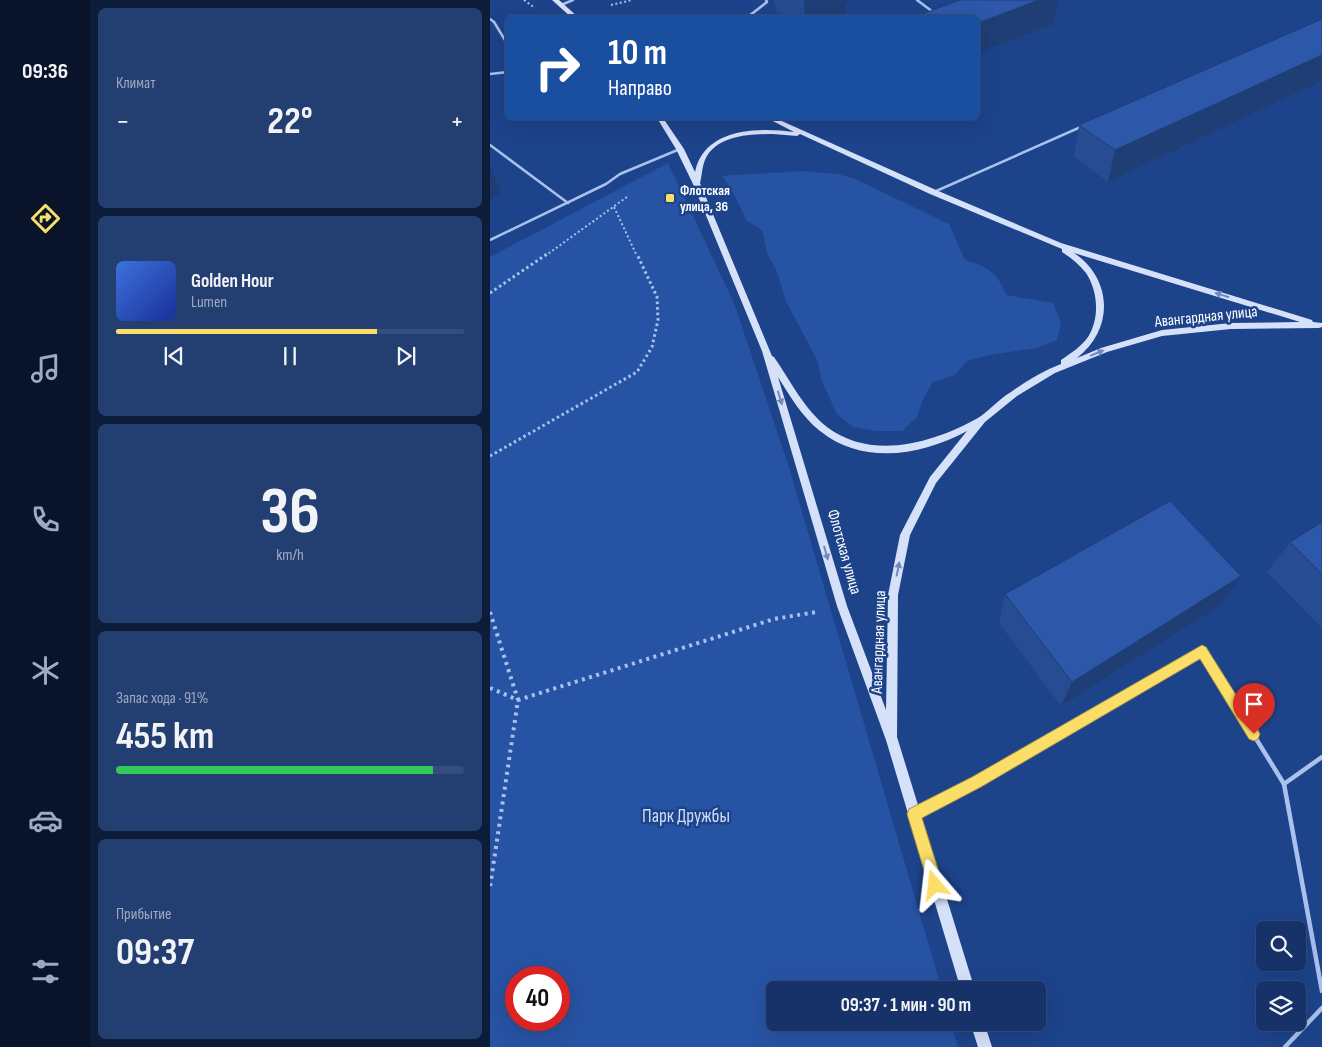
<!DOCTYPE html>
<html lang="ru">
<head>
<meta charset="utf-8">
<style>
	:root { --surface:#163268; --page:#233e71; --text:#f1f3f6; --muted:#9eaac0; --line:#354d7c; --accent:#fbde68 }
	body { margin:0; font-family:"Sofia Sans Condensed",sans-serif; background:var(--page); color:var(--text); height:100vh; display:flex; flex-direction:column; font-size:19px; white-space:nowrap }
	* { box-sizing:border-box; margin:0 }
	p { font-size:16px; color:var(--muted) }
	.icon { flex:none; width:28px; height:28px; fill:none; stroke:currentColor; stroke-width:2; stroke-linecap:round; stroke-linejoin:round }
	.map { position:relative; flex:1; overflow:hidden }
	.sheet { display:flex; flex-direction:column; gap:8px; padding:8px; background:#0c1c39; width:400px }
	.sheet>* { flex:none }
	.hud { position:absolute; left:15px; top:15px; width:475px; height:105px; border-radius:8px; box-shadow:0 5px 20px #0002,0 0 0 1px var(--line); background:#1a4fa0; color:#fff; overflow:hidden }
	.tools { position:absolute; left:766px; top:921px; display:grid; gap:10px }
	.tools a { display:grid; place-items:center; width:50px; height:50px; border-radius:8px; background:var(--surface); box-shadow:0 5px 20px #0002,0 0 0 1px var(--line); font-size:25px }
	.speed { position:absolute; left:15px; top:966px; display:flex; gap:10px; font-size:25px; font-weight:700; text-align:center }
	.speed>* { display:grid; place-content:center; width:65px; height:65px; border-radius:50%; background:var(--surface); box-shadow:0 5px 20px #0002,0 0 0 1px var(--line); line-height:1 }
	.speed .limit { border:8px solid #d22; background:#fff; color:#111 }
	.pin { position:absolute; display:grid; place-items:center; width:42px; height:42px; color:#fff; margin:-51px -21px; border-radius:50% 50% 50% 0; rotate:-45deg; box-shadow:0 0 5px #0007 }
	.pin .icon { rotate:45deg }
	.me { position:absolute; width:55px; margin:-28px; rotate:343deg; stroke-linejoin:round; filter:drop-shadow(0 0 4px #0008) }
	.turn { display:flex; align-items:center; gap:18px; height:105px; padding:0 20px; font-size:22px }
	.turn .icon { width:65px; height:65px; stroke-width:2.5 }
	.turn b { display:block; font-size:35px; line-height:42px }
	.big { font-size:38px; font-weight:700; line-height:1.1 }
	.sheet .card { flex:1; display:flex; flex-direction:column; justify-content:center; gap:8px; min-width:0; padding:0 18px; border-radius:8px; background:var(--page) }
	.sheet .dial { align-items:center; gap:0 }
	.dial b { font-size:65px; line-height:1 }
	.song { display:flex; align-items:center; gap:15px }
	.cover { width:60px; height:60px; border-radius:8px; background:linear-gradient(135deg,hsl(220 70% 55%),hsl(230 70% 35%)) }
	.played { height:5px; border-radius:2px; background:linear-gradient(90deg,var(--accent) 75%,var(--line) 75%) }
	.keys { display:flex; justify-content:space-around; direction:ltr }
	.heat { display:flex; justify-content:space-between; align-items:center; font-size:28px; direction:ltr }
	.charge { height:8px; border-radius:4px; background:linear-gradient(90deg,#34c759 91%,var(--line) 0) }
	.trip { position:absolute; left:276px; top:981px; width:280px; height:50px; border-radius:8px; background:var(--surface); box-shadow:0 5px 20px #0002,0 0 0 1px var(--line); font-weight:700; line-height:50px; text-align:center }
	main { display:flex; flex:1; min-height:0 }
	.tabs { display:flex; flex-direction:column; width:90px; justify-content:space-around; align-items:center; background:#09142a; color:var(--muted) }
	.tabs .icon { width:35px; height:35px }
	.tabs .selected { color:var(--accent) }
	.tabs b { font-size:22px; color:var(--text) }
	.map>svg:first-child { display:block }
	.green { fill:#2753a4; fill-rule:evenodd }
	.lines { fill:none; stroke-linecap:round; stroke-linejoin:round }
	.path-far2 { stroke:#a9c1ec; stroke-width:2; stroke-dasharray:2 2.5; stroke-linecap:butt }
	.path-far1 { stroke:#a9c1ec; stroke-width:3; stroke-dasharray:2.5 3; stroke-linecap:butt }
	.path { stroke:#a9c1ec; stroke-width:4; stroke-dasharray:3 4.5; stroke-linecap:butt }
	.lane-far1 { stroke:#a9c1ec; stroke-width:2.5 }
	.lane { stroke:#a9c1ec; stroke-width:4.5 }
	.secondary { fill:#d5e1f9; fill-rule:evenodd }
	.wall { fill:#274c91 }
	.shaded-wall { fill:#203e76 }
	.building { fill:#2d58a9; stroke:#203e76 }
	.oneway { fill:#708abc }
	.route { fill:#fbde68; stroke:#a39044 }
	.poi-dot { fill:#fbde68; stroke:#1d438b; stroke-width:2 }
	.labels { text-anchor:middle; dominant-baseline:central; stroke-width:5; stroke-linejoin:round; paint-order:stroke }
	.far-poi-label { font-size:14px; font-weight:bold; fill:#fff; stroke:#1d438b; text-anchor:start }
	.street-label { font-size:16px; fill:#fff; stroke:#1d438b }
	.near-park-label { font-size:19px; fill:#cedef9; stroke:#1d438b }
</style>
</head>
<body>
<main>
<nav class="tabs">
<b>09:36</b>
<svg class="icon selected" aria-label="directions" viewBox="0 0 24 24"><path d="M12 3l9 9-9 9-9-9zM9 14v-3h6M13 9l2 2-2 2"/></svg>
<svg class="icon" aria-label="music" viewBox="0 0 24 24"><path d="M9 18V5l10-2v13"/><circle cx="6" cy="18" r="3"/><circle cx="16" cy="16" r="3"/></svg>
<svg class="icon" aria-label="phone" viewBox="0 0 24 24"><path d="M5 4h4l2 5-3 2q2 4 5 5l2-3 5 2v4C11 20 4 13 5 4z"/></svg>
<svg class="icon" aria-label="climate" viewBox="0 0 24 24"><path d="M12 3v18M4 7l16 10M4 17L20 7"/></svg>
<svg class="icon" aria-label="car" viewBox="0 0 24 24"><path d="M5 17H2v-5l4-1 3-4h7l3 4 3 1v5h-3M9 17h6M6 11h13"/><circle cx="7" cy="17" r="2"/><circle cx="17" cy="17" r="2"/></svg>
<svg class="icon" aria-label="filters" viewBox="0 0 24 24"><path d="M4 7h16M4 17h16"/><circle cx="9" cy="7" r="2"/><circle cx="15" cy="17" r="2"/></svg>
</nav>
<section class="sheet">
<div class="card"><p>Климат</p>
<div class="heat"><a>−</a><b class="big">22°</b><a>+</a></div>
</div>
<div class="card">
<div class="song"><i class="cover"></i><div><b>Golden Hour</b><p>Lumen</p></div></div>
<div class="played"></div>
<div class="keys"><svg class="icon" aria-label="previous" viewBox="0 0 24 24"><path d="M18 5L8 12l10 7zM5 5v14"/></svg><svg class="icon" aria-label="pause" viewBox="0 0 24 24"><path d="M8 5v14M16 5v14"/></svg><svg class="icon" aria-label="next" viewBox="0 0 24 24"><path d="M6 5l10 7-10 7zM19 5v14"/></svg></div>
</div>
<div class="card dial"><b>36</b><p>km/h</p></div>
<div class="card"><p>Запас хода · 91%</p><b class="big">455 km</b><div class="charge"></div></div>
<div class="card"><p>Прибытие</p><b class="big">09:37</b></div>
</section>
<div class="map">
<svg width="832" height="1047" viewBox="0 0 832 1047">
	<rect width="100%" height="100%" fill="#1d438b"/>
	<g class="green">
		<path d="M 178,163 L 244,303 L 298,464 L 452,990 L 285,990 L 285,1022 L 461,1023 L 468,1047 L 0,1047 L 0,257 ZM 26,978 L 69,978 L 69,1020 L 26,1020 Z"/>
		<path d="M 310,171 L 348,174 L 365,179 L 459,224 L 475,260 C 499,268 506,270 516,295 L 563,303 L 571,323 L 567,340 L 547,348 L 499,355 L 477,361 L 465,375 L 443,382 L 433,399 L 427,417 L 412,431 L 387,431 L 363,427 L 347,414 L 331,379 L 328,362 L 296,301 L 286,269 L 278,256 L 272,230 L 257,221 L 240,187 L 232,176 C 258,173 284,174 310,171 Z"/>
	</g>
	<g class="lines">
		<g class="path-far2">
			<polyline points="34,0 45,8"/>
			<polyline points="121,5 142,0"/>
			<polyline points="124,207 147,256"/>
			<polyline points="55,256 137,197"/>
		</g>
		<g class="path-far1">
			<polyline points="0,293 57,254"/>
			<polyline points="0,456 147,372 162,347 168,320 167,297 147,254"/>
		</g>
		<g class="path">
			<polyline points="0,612 28,700 0,887"/>
			<polyline points="0,688 28,700 284,619 326,612"/>
		</g>
		<g class="lane-far1">
			<polyline points="427,0 451,18"/>
			<polyline points="71,5 83,0"/>
			<polyline points="260,18 259,16 277,2 276,0"/>
			<polyline points="0,19 4,22 18,45"/>
			<polyline points="0,74 18,72"/>
			<polyline points="0,145 78,203"/>
			<polyline points="444,192 593,126"/>
			<polyline points="0,240 116,184 130,174 190,149"/>
		</g>
		<g class="lane">
			<polyline points="832,757 794,784 832,991"/>
			<polyline points="426,813 487,782 712,651 794,784"/>
			<polyline points="795,1047 832,1008"/>
		</g>
		<g class="secondary">
			<polygon points="62,0 69,0 89,18 82,18"/>
			<path d="M 167,118 L 173,118 L 194,149 L 205,172 C 214,128 268,127 304,132 L 277,118 L 285,118 L 446,190 L 571,243 L 822,320 L 823,322 L 832,323 L 832,327 L 829,328 L 741,329 L 672,336 L 617,352 L 565,373 L 527,396 L 495,422 L 446,483 L 420,535 L 408,595 L 407,737 L 485,990 L 471,990 L 396,740 L 347,606 L 272,351 L 203,184 L 186,149 ZM 283,134 L 307,136 L 310,134 L 440,194 L 572,249 L 572,252 C 581,258 589,264 596,273 C 608,291 610,318 598,337 C 591,347 581,353 571,360 L 571,364 C 553,371 536,381 521,392 C 509,399 499,411 488,418 C 443,443 382,461 337,427 C 314,409 300,380 284,357 L 282,356 L 210,183 C 212,176 212,167 215,160 C 226,135 261,134 283,134 ZM 584,253 L 810,322 L 741,323 L 672,330 L 611,348 L 587,358 C 624,330 623,279 584,253 ZM 288,377 C 300,396 312,417 330,431 C 373,466 433,455 477,431 L 440,477 L 410,535 L 398,595 L 396,710 L 357,606 Z"/>
			<polygon points="480,1022 494,1022 502,1047 488,1047"/>
		</g>
	</g>
	<g class="wall">
		<polygon points="284,0 364,0 355,3 356,18 293,18 286,11"/>
		<polygon points="832,19 832,81 618,182 584,157 589,125"/>
		<polygon points="832,522 832,628 777,572 800,542"/>
		<polygon points="515,594 731,605 571,706 509,623"/>
	</g>
	<g class="shaded-wall">
		<polygon points="315,0 364,0 355,3 356,18 315,18 314,1"/>
		<polygon points="549,0 568,0 564,24 488,53 488,23"/>
		<polygon points="832,55 832,81 618,182 625,150"/>
		<polygon points="0,168 1,168 12,193 0,200"/>
		<polygon points="751,576 731,605 571,706 582,682"/>
	</g>
	<g class="building">
		<polygon points="470,0 549,0 488,23 488,18 421,18"/>
		<polygon points="832,19 832,55 625,150 589,125"/>
		<polygon points="680,501 751,576 582,682 515,594"/>
		<polygon points="832,522 832,574 800,542"/>
	</g>
	<defs><path id="oneway-solid" d="M-6-.8H1V-3.2L6.5 0L1 3.2V.8H-6Z" transform="scale(1.25)"/></defs>
	<g class="oneway">
		<use href="#oneway-solid" transform="translate(732 295) rotate(-163)"/>
		<use href="#oneway-solid" transform="translate(607 353) rotate(-22)"/>
		<use href="#oneway-solid" transform="translate(290 398) rotate(73)"/>
		<use href="#oneway-solid" transform="translate(336 553) rotate(74)"/>
		<use href="#oneway-solid" transform="translate(408 569) rotate(-79)"/>
	</g>
	<polygon class="route" points="712,645 716,647 768,730 770,734 768,739 764,741 759,739 710,659 491,787 432,818 453,885 451,890 445,892 440,890 417,814 419,809 482,777"/>
	<rect class="poi-dot" x="175" y="193" width="10" height="10" rx="2.5"/>
	<g class="labels">
		<g class="far-poi-label">
			<text x="190" y="190">Флотская<tspan x="190" dy="16">улица, 36</tspan></text>
		</g>
		<g class="street-label">
			<text transform="translate(716 317) rotate(-6)">Авангардная улица</text>
			<text transform="translate(354 552) rotate(74)">Флотская улица</text>
			<text transform="translate(389 642) rotate(-88)">Авангардная улица</text>
		</g>
		<g class="near-park-label">
			<text x="196" y="816">Парк Дружбы</text>
		</g>
	</g>
</svg>
<div class="tools">
<a><svg class="icon" aria-label="search" viewBox="0 0 24 24"><circle cx="10" cy="10" r="6"/><path d="M15 15l6 6"/></svg></a>
<a><svg class="icon" aria-label="layers" viewBox="0 0 24 24"><path d="M12 4l9 5-9 5-9-5zM3 14l9 5 9-5"/></svg></a>
</div>
<div class="speed"><div class="limit">40</div></div>
<div class="pin" style="left:764px;top:734px;background:#d93025"><svg class="icon" aria-label="arrive" viewBox="0 0 24 24"><path d="M6 21V4h12l-3 4 3 4H6"/></svg></div>
<svg class="me" style="left:445px;top:885px" viewBox="-20 -20 40 40"><path d="M0-17L14 15 0 8-14 15z" fill="#fbde68" stroke="#fff" stroke-width="4"/></svg>
<div class="trip">09:37 · 1 мин · 90 m</div>
<div class="hud">
<div class="turn"><svg class="icon" aria-label="right" viewBox="0 0 24 24"><path d="M7 20v-9h11M14 6l5 5-5 5"/></svg><div><b>10 m</b>Направо</div></div>
</div>
</div>
</main>
</body>
</html>
